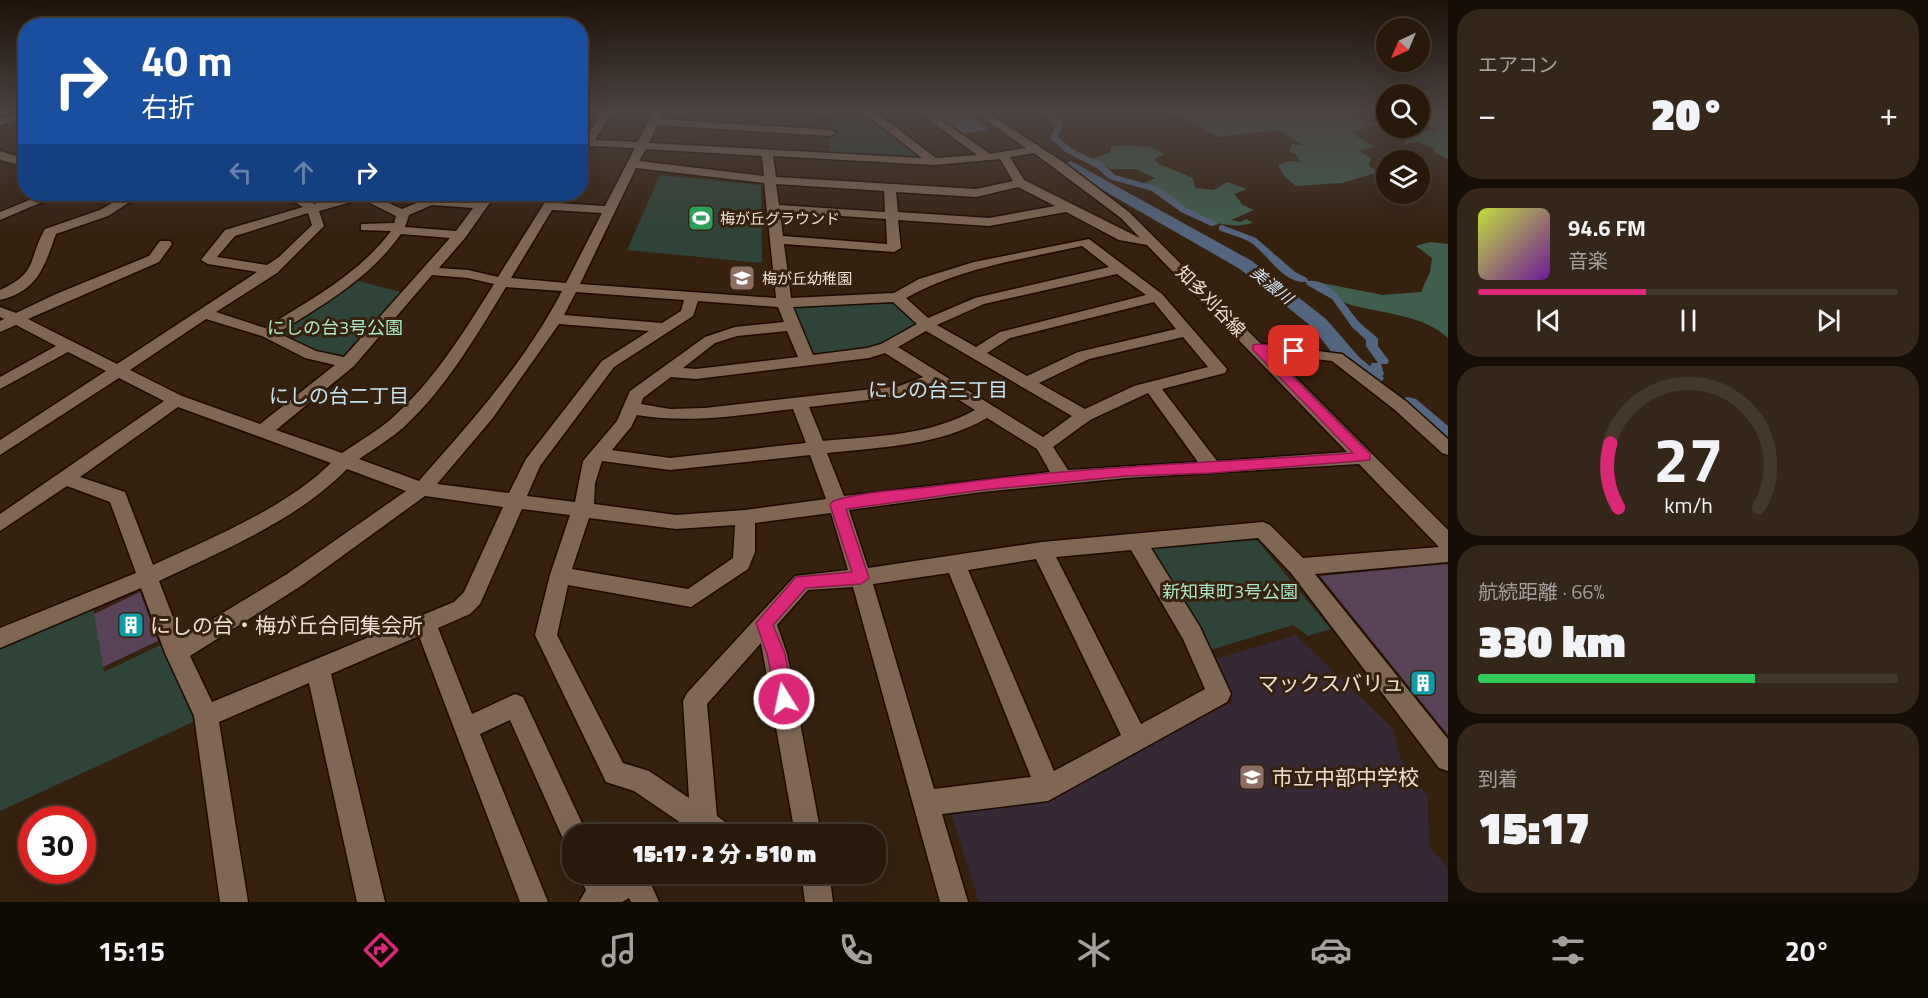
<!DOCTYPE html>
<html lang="ja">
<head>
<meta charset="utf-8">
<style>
	:root { --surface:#28190b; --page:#342619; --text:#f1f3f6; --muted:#a5a09d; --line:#44382c; --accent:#db2777 }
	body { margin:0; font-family:"Titillium Web","Noto Sans JP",sans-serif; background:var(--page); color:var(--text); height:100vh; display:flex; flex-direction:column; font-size:22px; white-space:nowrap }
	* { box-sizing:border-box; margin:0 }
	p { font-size:20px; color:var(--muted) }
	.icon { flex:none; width:33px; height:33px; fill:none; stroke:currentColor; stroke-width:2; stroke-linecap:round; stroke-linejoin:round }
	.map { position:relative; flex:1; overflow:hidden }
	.side { display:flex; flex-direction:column; gap:9px; padding:9px; background:#160e06; width:480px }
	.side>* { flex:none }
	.top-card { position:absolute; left:18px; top:18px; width:570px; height:183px; border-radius:24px; box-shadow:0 6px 24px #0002,0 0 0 2px var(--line); background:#1a4fa0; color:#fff; overflow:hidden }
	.needle { width:39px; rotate:224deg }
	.fabs { position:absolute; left:1376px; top:18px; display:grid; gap:12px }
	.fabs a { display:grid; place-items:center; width:54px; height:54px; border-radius:50%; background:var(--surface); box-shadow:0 6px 24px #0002,0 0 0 2px var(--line); font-size:30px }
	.speed { position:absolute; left:18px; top:806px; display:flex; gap:12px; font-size:30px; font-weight:700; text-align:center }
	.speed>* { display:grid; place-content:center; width:78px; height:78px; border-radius:50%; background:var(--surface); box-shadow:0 6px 24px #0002,0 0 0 2px var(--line); line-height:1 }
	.speed .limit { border:9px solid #d22; background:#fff; color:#111 }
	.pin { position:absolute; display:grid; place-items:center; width:51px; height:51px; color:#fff; margin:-26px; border-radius:12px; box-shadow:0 3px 9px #0006 }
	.me { position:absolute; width:66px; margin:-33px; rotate:350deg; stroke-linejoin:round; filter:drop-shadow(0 0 4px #0008) }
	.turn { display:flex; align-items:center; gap:21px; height:126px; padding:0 24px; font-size:27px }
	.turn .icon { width:78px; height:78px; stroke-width:2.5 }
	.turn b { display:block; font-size:42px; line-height:51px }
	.lanes { display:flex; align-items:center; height:57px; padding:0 24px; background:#0003; justify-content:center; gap:30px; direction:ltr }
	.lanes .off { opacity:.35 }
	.big { font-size:45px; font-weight:800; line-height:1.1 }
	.side .tile { flex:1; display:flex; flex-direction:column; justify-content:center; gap:9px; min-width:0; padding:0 21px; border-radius:24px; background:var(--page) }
	.side .dial { align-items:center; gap:0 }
	.dial svg { height:156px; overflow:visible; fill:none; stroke:var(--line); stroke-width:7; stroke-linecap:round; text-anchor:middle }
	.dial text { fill:var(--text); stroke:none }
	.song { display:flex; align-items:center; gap:18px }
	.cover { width:72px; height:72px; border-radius:9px; background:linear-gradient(135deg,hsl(70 70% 55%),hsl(280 70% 35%)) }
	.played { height:6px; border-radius:3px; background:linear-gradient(90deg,var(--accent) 40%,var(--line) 40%) }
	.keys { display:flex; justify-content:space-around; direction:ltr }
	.heat { display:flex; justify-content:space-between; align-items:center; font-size:33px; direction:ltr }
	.charge { height:9px; border-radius:4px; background:linear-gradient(90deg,#34c759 66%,var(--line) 0) }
	.trip { position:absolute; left:562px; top:824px; width:324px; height:60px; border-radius:24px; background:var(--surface); box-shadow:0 6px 24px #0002,0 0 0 2px var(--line); font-weight:800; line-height:60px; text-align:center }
	.tab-bar { display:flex; height:96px; justify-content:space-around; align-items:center; background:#100a04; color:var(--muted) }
	.tab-bar .icon { width:42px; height:42px }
	.tab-bar .on { color:var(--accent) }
	.tab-bar b { font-size:27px; color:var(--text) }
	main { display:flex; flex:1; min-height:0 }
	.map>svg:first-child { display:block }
	.education { fill:#372835 }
	.green { fill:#2e4438 }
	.forest { fill:#3f5e4e }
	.water { fill:#53657f }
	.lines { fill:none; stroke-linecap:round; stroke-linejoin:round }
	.canal { fill:#53657f; fill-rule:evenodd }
	.river { fill:#53657f; fill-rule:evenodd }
	.building { fill:#5a4359 }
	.minor-casing { stroke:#1c0a00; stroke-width:3 }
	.minor { fill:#806754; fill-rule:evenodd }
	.route { fill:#db2777; stroke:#8e194d; stroke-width:1.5 }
	.labels { text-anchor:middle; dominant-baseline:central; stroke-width:6; stroke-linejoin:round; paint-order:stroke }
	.far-poi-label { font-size:15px; fill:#eee0d5; stroke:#36210f; text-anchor:start }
	.far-water-label { font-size:16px; font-style:italic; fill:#d4e2f5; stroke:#36210f }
	.street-label { font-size:18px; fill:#eee0d5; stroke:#36210f }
	.park-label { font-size:18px; fill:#aae7c6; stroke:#36210f }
	.neighbourhood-label { font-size:20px; fill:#c5e4f4; stroke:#36210f }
	.near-poi-label { font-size:21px; fill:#eee0d5; stroke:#36210f; text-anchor:start }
</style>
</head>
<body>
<main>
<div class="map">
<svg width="1448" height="902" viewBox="0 0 1448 902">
	<rect width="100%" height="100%" fill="#36210f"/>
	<polygon class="education" points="1296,635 1393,729 1400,757 1428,797 1429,846 1448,868 1448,902 979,902 952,816 956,808 1054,796 1233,701 1212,660"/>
	<g class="green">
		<polygon points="832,112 872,114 934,162 829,156"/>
		<polygon points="660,175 761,185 762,263 627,250"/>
		<polygon points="351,279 408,294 348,363 311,355 267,333"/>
		<polygon points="897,297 927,325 887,347 807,361 784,303"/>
		<polygon points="1257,540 1331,629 1308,636 1293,625 1207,651 1137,547"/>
		<polygon points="92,601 104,672 171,640 206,716 0,811 0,637"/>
	</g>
	<g class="forest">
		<polygon points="1155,111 1343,111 1344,114 1376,124 1352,133 1374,147 1359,151 1371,158 1369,166 1379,172 1342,183 1296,186 1284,176 1278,165 1289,161 1300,162 1295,153 1289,152 1292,144 1303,145 1279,130 1218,137 1178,115"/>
		<polygon points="1419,111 1448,112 1448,159 1433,152 1434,148 1416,142 1404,144 1406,141 1402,138 1436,129 1419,122"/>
		<path d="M 1122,145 L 1149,147 L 1165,154 L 1154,159 L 1159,164 L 1193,178 L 1195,188 L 1214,190 L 1227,182 L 1247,189 L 1234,194 L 1243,205 L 1254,210 L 1231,220 L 1241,222 L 1246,219 L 1253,223 C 1208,235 1182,199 1144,183 L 1155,178 L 1136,169 L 1111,169 L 1091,159 L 1111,152 L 1111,147 Z"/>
		<path d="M 1430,242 L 1448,244 L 1448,338 C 1422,314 1383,314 1351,305 C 1342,303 1322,286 1311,281 L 1383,295 L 1421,292 L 1430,272 L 1432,258 L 1416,246 Z"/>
	</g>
	<polygon class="water" points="928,111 963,111 986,126 987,130 962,134"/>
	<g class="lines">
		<g class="canal">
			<polygon points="1039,111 1048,111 1063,122 1058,137 1071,148 1103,164 1115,175 1158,187 1187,208 1219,224 1211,226 1181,212 1152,191 1109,179 1097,168 1065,152 1050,138 1056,125"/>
			<path d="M 1222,225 L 1256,238 L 1295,272 L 1307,278 L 1308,281 C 1332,278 1347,309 1360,323 C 1366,329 1373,333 1378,339 L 1378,346 L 1389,361 L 1387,364 L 1381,364 L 1384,374 L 1382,377 L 1374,377 L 1370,366 L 1372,363 L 1378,363 L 1366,346 L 1366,340 L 1352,327 L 1332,299 L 1307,285 L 1306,282 C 1283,284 1267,253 1250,242 C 1241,237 1228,234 1219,230 L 1219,226 Z"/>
		</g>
		<g class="river">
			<polygon points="1071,161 1252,261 1326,319 1359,357 1384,378 1381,383 1365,383 1343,367 1312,327 1240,269 1066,169 1063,166 1066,163"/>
			<polygon points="1408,397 1416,399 1448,426 1448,447 1440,445 1400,409 1397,404 1400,399"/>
		</g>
	</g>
	<g class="building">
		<polygon points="1447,564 1448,566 1448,735 1320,576"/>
		<polygon points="140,592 158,641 103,667 94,614"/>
	</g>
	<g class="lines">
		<defs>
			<g id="minor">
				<polygon points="26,111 26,117 0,125 0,119"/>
				<path d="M 603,111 L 613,111 L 595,140 L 638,142 L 654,111 L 664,111 L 660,119 L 831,130 L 836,133 L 831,136 L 657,125 L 649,143 L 922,158 L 869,117 L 816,114 L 811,111 L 874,111 L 936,158 L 977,155 L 917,111 L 929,111 L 990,154 L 1026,148 L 973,111 L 985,111 L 1066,164 L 1129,212 L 1261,344 L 1342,354 L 1407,402 L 1448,439 L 1448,455 L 1442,453 L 1395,410 L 1332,361 L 1272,354 L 1448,530 L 1448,562 L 1315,574 L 1448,739 L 1448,771 L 1439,768 L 1291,573 L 1258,538 L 1151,548 L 1200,627 L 1231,694 L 1227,702 L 1048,801 L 942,814 L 968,902 L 940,902 L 853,587 L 808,590 L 777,625 L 787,654 L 821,834 L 795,834 L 761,643 L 707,704 L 717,816 L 729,825 L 733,834 L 697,834 L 634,791 L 606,782 L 535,635 L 550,575 L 570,515 L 522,509 L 480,604 L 470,614 L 438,628 L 472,714 L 515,694 L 523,697 L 587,834 L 573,834 L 573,847 L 565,843 L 510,720 L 480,734 L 548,902 L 520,902 L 419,636 L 331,674 L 385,902 L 357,902 L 309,683 L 219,722 L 248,902 L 220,902 L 194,716 L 165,653 L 141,588 L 0,648 L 0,628 L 136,573 L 110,502 L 67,486 L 0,531 L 0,514 L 164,401 L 119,378 L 0,455 L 0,440 L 106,371 L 68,352 L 0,389 L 0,377 L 56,346 L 16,325 L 0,332 L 0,321 L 4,319 L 0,317 L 0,307 L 16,313 L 56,294 L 149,256 L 160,241 L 170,241 L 172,244 L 159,262 L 28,319 L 117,364 L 257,272 L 208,264 L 201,260 L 225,230 L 303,207 L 282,194 L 298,194 L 314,204 C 359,192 359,189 402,209 L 431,197 L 479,201 L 484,194 L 496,194 L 465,238 L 439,268 L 468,270 L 498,277 L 550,194 L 562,194 L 557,203 L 605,206 L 635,148 L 591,146 L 580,158 L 580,139 L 585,139 ZM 646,149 L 762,156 L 764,176 L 639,161 ZM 1034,153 L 1121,218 L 1140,238 L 1024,180 L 1010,157 ZM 773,156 L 934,165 L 1000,159 L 1013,181 L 976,189 L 776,177 ZM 636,168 L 764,183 L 776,298 L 580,284 ZM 776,184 L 884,191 L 885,212 L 779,205 ZM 1018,187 L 1055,206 L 989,218 L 898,212 L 896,192 L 976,197 ZM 362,199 L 396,216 L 394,223 L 361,224 L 361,230 L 391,231 C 359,274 310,300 265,328 L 216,312 L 277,273 L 324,226 L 319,211 ZM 432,205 L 473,208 L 456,231 L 405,227 L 409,215 ZM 552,210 L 602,213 L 566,283 L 511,278 ZM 780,212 L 886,219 L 887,244 L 783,236 ZM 1066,212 L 1119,240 L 1147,245 L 1347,452 L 1217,461 L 1162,389 L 1225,373 L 1227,369 L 1162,294 L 1089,239 L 974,262 L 919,279 L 894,293 L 791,298 L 784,244 L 894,252 L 901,248 L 898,220 L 989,226 ZM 308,213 L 312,225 L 279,257 L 267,265 L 217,257 L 235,236 ZM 401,234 L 450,238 L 344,357 L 316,351 L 278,333 C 323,305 370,278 401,234 ZM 1082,246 L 1109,267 L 975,298 L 928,318 L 906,298 C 959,268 1023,259 1082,246 ZM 1117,274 L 1146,295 L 1000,332 L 976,347 L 937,325 L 984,304 ZM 432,275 L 468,278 L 494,284 C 464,332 434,381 391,419 C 376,432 358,442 342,453 L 276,430 L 354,366 ZM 506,287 L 562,291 C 526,361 471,422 419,481 L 359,459 C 374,449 390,439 404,427 C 447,387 476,336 506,287 ZM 576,292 L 684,300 L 681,311 L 662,323 L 564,315 ZM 698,301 L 778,307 L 784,322 L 735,327 L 705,337 L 630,391 L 617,421 L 583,461 L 575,502 L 527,496 L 540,466 L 614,367 L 693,316 ZM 893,302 L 917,324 L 881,344 L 867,348 L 813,355 L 793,307 ZM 1154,302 L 1176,329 L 1078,352 L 1027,376 L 987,353 L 1010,338 ZM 206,319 L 262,336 L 305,358 L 335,365 L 260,424 L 182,396 L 130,370 ZM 559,324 L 649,331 L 602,361 L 526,459 L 509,493 L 437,484 L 492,419 ZM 787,331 L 798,357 L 696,369 L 683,368 L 715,343 L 737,336 ZM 926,331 L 1072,416 L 1043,437 L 898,347 ZM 1183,337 L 1208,367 L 1134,386 L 1085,409 L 1039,383 L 1089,359 ZM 885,353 L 923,377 L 899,386 L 705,408 L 670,409 L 641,404 L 643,398 L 671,377 L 696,379 L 869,358 ZM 934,384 L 975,410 C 929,436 875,436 823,441 L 809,407 L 902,396 ZM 1148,393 L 1198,462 L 1068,470 L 1053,447 L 1090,420 ZM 178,407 L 331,463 C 285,508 212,538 153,565 L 125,492 L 80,477 ZM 793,409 L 806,443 L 670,458 L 612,450 L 631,427 L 637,415 C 690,424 740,415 793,409 ZM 987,418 L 1037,449 L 1050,472 L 844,496 L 827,453 C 882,447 939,446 987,418 ZM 810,455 L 826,499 L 745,510 L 676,515 L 594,504 L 595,483 L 602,461 L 670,470 ZM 1359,464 L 1439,547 L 1303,558 L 1270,525 L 1263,522 L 1042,542 L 868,568 L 849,510 L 982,492 L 1126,478 ZM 347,469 L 406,491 L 287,574 L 181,638 L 159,581 C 224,550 297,520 347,469 ZM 425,496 L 503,507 L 464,592 L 454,602 L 212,702 L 190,656 L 301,586 ZM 831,513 L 848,570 L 795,576 L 687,693 L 683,701 L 689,798 L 649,771 L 623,763 L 557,635 L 568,585 L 691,607 L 748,569 L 755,552 L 755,523 ZM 589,518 L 676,529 L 735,525 L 733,558 L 688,589 L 572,569 ZM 1131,550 L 1183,639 L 1205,689 L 1141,724 L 1056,557 ZM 1036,559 L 1121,735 L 1054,771 L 968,570 ZM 949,573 L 1031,777 L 934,789 L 873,584 Z"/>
				<polygon points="0,151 26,159 26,166 3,161 0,159"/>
				<polygon points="44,194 54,197 0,220 0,212"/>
				<path d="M 128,194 L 142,194 L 108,216 L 56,234 C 44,267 38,291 0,300 L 0,290 C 39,272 27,261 45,229 L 100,210 Z"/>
				<polygon points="578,873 607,873 609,878 620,873 646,873 659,902 631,902 629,898 622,902 579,902 586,890"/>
				<polygon points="801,873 829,873 833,902 805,902"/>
			</g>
		</defs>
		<use href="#minor" class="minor-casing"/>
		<use href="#minor" class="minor"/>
	</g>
	<linearGradient id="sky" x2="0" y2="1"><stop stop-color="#1e1208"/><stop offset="0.47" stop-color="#4c4342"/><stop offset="1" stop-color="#4c4342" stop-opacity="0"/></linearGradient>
	<rect width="1448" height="237" fill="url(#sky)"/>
	<path class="route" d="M 1257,344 L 1298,348 L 1298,353 L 1268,352 L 1370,454 L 1370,460 L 1212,473 L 1126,476 L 982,490 L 846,509 L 869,578 L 861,584 L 806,588 L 773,625 L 785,654 L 793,699 L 791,705 L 784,707 L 778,705 L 767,654 L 756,623 L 796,577 L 852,572 L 830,505 L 833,501 C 868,490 909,490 945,485 C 1081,466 1217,463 1353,453 L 1253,350 L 1253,345 Z"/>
	<defs>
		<symbol id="stadium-square" viewBox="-11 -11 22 22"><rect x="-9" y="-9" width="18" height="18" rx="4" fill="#2e9e5b" stroke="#36210f"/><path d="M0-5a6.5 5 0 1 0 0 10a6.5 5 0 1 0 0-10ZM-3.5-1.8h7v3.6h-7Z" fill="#fff"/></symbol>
		<symbol id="school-square" viewBox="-11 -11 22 22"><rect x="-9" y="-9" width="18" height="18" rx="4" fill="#8d6e63" stroke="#36210f"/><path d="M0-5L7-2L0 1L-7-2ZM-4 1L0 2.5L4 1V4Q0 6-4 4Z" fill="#fff"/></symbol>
		<symbol id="building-square" viewBox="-11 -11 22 22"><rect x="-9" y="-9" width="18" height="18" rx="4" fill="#0f9aa8" stroke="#36210f"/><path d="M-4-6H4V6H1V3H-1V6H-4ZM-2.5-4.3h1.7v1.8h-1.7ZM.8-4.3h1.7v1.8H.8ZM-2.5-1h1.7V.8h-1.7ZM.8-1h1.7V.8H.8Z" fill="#fff"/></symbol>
	</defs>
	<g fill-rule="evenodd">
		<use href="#stadium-square" x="686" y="203" width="30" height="30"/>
		<use href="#school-square" x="727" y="263" width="30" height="30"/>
		<use href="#building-square" x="116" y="610" width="30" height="30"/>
		<use href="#building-square" x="1408" y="668" width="30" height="30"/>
		<use href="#school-square" x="1237" y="762" width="30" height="30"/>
	</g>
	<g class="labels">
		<g class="far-poi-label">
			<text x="720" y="218">梅が丘グラウンド</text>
			<text x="762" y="278">梅が丘幼稚園</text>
		</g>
		<g class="far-water-label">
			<text transform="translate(1272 285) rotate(39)">美濃川</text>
		</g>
		<g class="street-label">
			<text transform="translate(1211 301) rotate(46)">知多刈谷線</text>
		</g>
		<g class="park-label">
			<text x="335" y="327">にしの台3号公園</text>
			<text x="1230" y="591">新知東町3号公園</text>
		</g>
		<g class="neighbourhood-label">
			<text x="938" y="389">にしの台三丁目</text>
			<text x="339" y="395">にしの台二丁目</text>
		</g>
		<g class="near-poi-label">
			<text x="150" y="625">にしの台・梅が丘合同集会所</text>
			<text x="1404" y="683" text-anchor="end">マックスバリュ</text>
			<text x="1272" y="777">市立中部中学校</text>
		</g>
	</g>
</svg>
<div class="fabs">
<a><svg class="needle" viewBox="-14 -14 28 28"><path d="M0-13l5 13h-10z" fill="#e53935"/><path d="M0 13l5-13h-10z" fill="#a5a09d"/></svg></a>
<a><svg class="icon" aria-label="search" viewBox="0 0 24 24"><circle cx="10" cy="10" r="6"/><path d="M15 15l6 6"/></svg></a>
<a><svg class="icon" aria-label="layers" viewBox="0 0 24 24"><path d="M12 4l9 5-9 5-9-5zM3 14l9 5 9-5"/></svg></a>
</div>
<div class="speed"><div class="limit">30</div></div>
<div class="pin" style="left:1294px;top:351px;background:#d93025"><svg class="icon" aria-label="arrive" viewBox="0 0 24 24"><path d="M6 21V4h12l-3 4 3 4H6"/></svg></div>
<svg class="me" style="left:784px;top:699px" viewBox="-20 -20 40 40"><circle r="17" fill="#db2777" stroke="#fff" stroke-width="3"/><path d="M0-11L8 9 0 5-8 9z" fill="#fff"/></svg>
<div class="trip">15:17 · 2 分 · 510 m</div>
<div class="top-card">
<div class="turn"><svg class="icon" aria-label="right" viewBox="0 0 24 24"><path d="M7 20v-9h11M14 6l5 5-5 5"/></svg><div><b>40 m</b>右折</div></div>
<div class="lanes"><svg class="icon off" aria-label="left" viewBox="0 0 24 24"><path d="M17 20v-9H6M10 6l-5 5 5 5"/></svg><svg class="icon off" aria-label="ahead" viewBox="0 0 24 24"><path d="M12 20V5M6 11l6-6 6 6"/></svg><svg class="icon" aria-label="right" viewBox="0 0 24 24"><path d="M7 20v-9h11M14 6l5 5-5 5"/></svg></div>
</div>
</div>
<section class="side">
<div class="tile"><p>エアコン</p>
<div class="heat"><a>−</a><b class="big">20°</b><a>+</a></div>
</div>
<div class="tile">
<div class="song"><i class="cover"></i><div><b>94.6 FM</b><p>音楽</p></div></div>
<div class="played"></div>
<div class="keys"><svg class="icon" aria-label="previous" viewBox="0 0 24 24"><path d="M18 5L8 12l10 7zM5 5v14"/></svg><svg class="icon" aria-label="pause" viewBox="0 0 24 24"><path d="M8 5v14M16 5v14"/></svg><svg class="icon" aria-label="next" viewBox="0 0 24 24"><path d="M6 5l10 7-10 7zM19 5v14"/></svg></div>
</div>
<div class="tile dial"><svg viewBox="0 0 100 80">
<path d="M14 69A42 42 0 1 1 86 69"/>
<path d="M14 69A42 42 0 0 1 10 36" stroke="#db2777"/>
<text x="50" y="56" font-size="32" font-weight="700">27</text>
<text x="50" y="72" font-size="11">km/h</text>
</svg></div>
<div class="tile"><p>航続距離 · 66%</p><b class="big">330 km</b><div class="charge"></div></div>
<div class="tile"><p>到着</p><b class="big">15:17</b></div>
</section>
</main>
<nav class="tab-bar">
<b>15:15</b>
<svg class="icon on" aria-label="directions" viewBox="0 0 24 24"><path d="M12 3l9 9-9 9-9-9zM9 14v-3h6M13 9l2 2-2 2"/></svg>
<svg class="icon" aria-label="music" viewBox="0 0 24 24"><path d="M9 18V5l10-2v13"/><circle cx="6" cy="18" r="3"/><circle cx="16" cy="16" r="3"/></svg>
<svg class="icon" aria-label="phone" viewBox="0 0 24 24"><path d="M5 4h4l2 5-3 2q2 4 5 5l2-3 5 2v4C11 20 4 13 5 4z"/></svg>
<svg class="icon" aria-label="climate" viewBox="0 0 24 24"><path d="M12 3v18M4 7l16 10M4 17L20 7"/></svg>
<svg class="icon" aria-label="car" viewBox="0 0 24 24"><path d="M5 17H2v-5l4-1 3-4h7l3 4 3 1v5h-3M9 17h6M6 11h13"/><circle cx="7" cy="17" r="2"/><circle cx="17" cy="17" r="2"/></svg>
<svg class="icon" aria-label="filters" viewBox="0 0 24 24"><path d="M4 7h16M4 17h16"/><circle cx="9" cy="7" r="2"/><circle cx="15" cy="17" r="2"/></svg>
<b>20°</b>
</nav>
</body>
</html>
